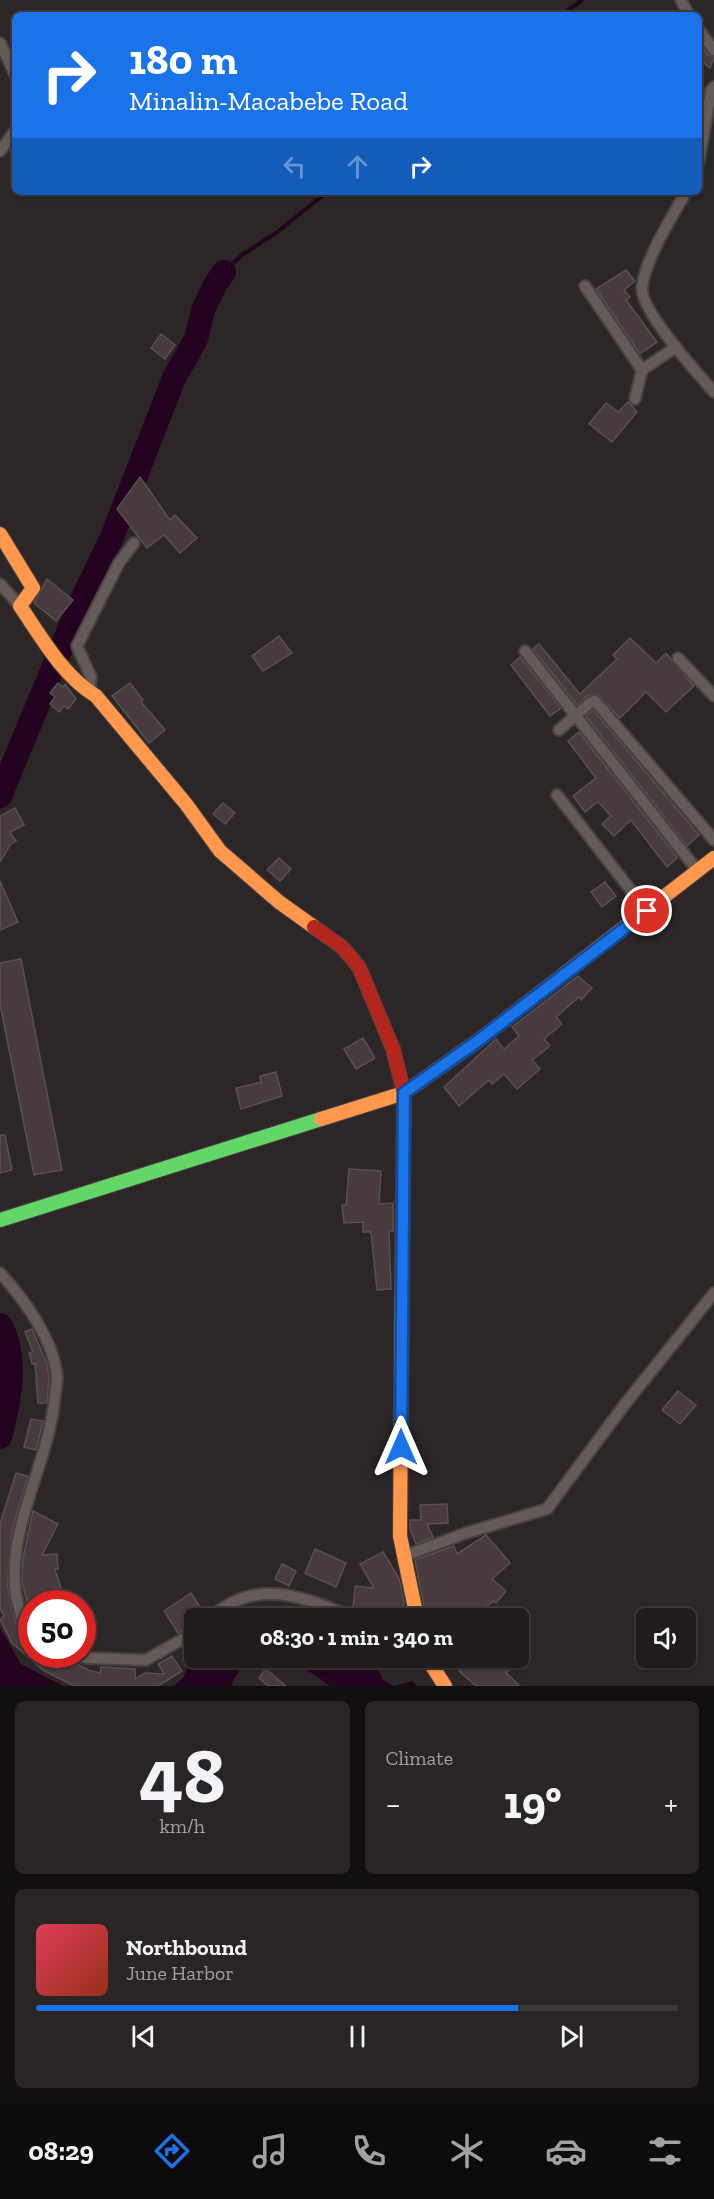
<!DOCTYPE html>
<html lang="en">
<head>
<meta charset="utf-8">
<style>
	:root { --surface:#211c1c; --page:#292525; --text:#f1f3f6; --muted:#a2a1a3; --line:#3e3a3b; --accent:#1a73e8 }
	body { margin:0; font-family:"Zilla Slab",serif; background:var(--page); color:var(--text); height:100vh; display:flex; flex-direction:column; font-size:22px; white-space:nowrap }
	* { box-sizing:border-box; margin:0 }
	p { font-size:20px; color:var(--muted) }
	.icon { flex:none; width:33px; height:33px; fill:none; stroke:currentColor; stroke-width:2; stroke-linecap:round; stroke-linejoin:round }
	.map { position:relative; height:1686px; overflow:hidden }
	.drawer { display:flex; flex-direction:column; gap:15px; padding:15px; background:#120f0f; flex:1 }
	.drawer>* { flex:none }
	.guide { position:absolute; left:12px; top:12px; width:690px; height:183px; border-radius:9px; box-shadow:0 2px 4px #0004,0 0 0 2px var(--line); background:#1a73e8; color:#fff; overflow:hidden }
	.buttons { position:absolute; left:636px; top:1608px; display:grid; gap:12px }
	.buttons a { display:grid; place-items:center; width:60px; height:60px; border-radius:9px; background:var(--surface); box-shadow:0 2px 4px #0004,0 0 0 2px var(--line); font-size:30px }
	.speed { position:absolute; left:18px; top:1590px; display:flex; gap:12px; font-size:30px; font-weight:700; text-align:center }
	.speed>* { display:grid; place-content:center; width:78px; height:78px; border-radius:50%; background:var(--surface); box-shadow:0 2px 4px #0004,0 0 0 2px var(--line); line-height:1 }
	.speed .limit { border:9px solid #d22; background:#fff; color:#111 }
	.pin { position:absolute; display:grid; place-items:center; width:51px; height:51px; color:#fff; margin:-26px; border:3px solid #fff; border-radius:50%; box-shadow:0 2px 6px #0007 }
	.me { position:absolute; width:66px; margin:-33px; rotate:0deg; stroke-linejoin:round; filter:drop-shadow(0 0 4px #0008) }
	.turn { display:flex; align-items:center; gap:21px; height:126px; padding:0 18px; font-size:27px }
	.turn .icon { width:78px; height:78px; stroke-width:2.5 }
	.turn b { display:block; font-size:42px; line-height:51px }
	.lanes { display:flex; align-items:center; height:57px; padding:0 18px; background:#0003; justify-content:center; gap:30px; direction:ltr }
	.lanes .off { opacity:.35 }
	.big { font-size:45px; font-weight:700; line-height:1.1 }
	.drawer .widget { flex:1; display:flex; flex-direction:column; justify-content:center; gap:9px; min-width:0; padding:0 21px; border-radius:9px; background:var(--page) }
	.drawer .dial { align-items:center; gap:0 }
	.dial b { font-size:78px; line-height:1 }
	.song { display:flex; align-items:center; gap:18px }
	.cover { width:72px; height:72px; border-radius:9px; background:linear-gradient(135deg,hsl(350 70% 55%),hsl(10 70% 35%)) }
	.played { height:6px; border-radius:3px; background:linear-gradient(90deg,var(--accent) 75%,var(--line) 75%) }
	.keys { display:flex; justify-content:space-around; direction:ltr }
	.heat { display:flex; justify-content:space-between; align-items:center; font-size:33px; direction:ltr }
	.drawer .tiles { flex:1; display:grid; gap:15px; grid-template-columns:1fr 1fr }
	.widget:last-child { grid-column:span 2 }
	.trip { position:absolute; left:184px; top:1608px; width:345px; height:60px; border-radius:9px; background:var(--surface); box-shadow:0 2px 4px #0004,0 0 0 2px var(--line); font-weight:700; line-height:60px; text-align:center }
	.menu { display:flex; height:96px; justify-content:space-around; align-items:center; background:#0d0b0b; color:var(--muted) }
	.menu .icon { width:42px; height:42px }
	.menu .selected { color:var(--accent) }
	.menu b { font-size:27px; color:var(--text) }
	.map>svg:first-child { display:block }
	.water { fill:#23031f }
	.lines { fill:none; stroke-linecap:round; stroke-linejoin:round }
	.stream { stroke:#23031f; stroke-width:4 }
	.river { stroke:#23031f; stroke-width:24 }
	.building { fill:#493a3f; stroke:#575152; stroke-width:1.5 }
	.street-casing { stroke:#464142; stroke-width:14 }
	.fast-casing { stroke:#464142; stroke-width:16 }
	.slow-casing { stroke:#464142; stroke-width:16 }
	.jam-casing { stroke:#464142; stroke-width:16 }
	.street { stroke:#645a58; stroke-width:10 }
	.fast { stroke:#63d668; stroke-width:14 }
	.slow { stroke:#ff974d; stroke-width:14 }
	.jam { stroke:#b3261e; stroke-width:14 }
	.route-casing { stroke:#114b97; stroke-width:15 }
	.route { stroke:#1a73e8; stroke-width:10 }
</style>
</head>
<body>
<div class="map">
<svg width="714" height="1686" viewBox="0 0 714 1686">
	<rect width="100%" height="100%" fill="#2c2626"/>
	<g class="water">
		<polygon points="277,1607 319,1618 231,1618 238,1614"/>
		<polygon points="0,1628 21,1664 63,1686 0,1686"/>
		<polygon points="195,1648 195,1658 249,1658 244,1660 231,1686 174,1686 183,1678"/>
		<polygon points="290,1658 372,1658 383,1680 394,1686 412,1681 417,1686 330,1686"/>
	</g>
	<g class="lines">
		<g class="stream">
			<polyline points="562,15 582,0"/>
			<polyline points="224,272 242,255 276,233 327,192"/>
		</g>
		<g class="river">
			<polyline points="0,796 78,608 112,537 174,378 196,339 203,310 215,285 224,272"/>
			<path d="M 0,1325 C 19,1357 9,1403 0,1437"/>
		</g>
	</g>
	<g class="building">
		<polygon points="699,42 708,55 714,57 710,68 699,59"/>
		<polygon points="626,270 635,281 624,290 630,297 626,300 657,342 640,354 596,289"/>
		<polygon points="161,334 175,345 165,359 151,348"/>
		<polygon points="628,402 637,412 612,442 589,424 606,403 618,412"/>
		<polygon points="140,477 170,520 175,515 197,538 180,553 164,535 147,548 117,509"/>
		<polygon points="47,579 73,600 56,621 34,603"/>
		<polygon points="279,636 292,653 263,671 252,656"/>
		<polygon points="630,638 656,663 666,653 694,686 666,712 646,692 620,718 597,694 587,696 577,705 533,649 539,644 580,694 617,659 613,655"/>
		<polygon points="520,657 561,708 550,716 511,665"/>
		<polygon points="58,683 63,687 65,684 76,699 68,709 64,706 59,712 50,704 55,697 50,693"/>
		<polygon points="130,683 143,700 141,702 165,730 149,743 112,696"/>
		<polygon points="593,710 699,835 687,846 586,716"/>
		<polygon points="579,732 676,856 677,858 667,867 631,820 614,836 602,824 611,816 598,802 585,812 573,796 596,778 568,741"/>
		<polygon points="223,803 235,813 225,824 213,814"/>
		<polygon points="15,808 24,825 10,832 16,841 10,845 0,862 0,816"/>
		<polygon points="279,858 291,869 280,881 267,870"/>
		<polygon points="0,881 18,922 0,930"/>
		<polygon points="605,882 616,896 602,907 591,892"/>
		<polygon points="21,959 62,1170 34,1175 0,1004 0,963"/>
		<polygon points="578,976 592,988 581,1000 579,997 556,1017 562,1024 544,1039 550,1046 532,1060 540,1069 517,1089 504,1074 492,1084 489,1080 459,1106 444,1087 496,1039 504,1049 519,1036 512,1027"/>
		<polygon points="363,1038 375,1058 356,1069 344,1049"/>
		<polygon points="276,1072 282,1096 241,1109 236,1088 261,1082 260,1076"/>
		<polygon points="0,1135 5,1135 12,1170 0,1173"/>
		<polygon points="349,1169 381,1171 379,1204 393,1203 393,1231 389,1231 391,1289 377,1290 371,1232 363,1232 363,1222 344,1223 342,1205 346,1205"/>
		<polygon points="32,1329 47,1364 49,1377 47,1403 38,1403 35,1363 32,1364 29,1353 33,1352 25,1332"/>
		<polygon points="678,1391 696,1405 680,1424 662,1410"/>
		<polygon points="31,1419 43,1421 36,1450 24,1447"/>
		<polygon points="16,1473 28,1476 12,1530 7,1584 16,1624 23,1634 32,1639 32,1654 59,1654 88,1670 100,1673 101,1667 135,1669 135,1679 145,1673 164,1674 158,1664 172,1656 182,1671 158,1686 74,1686 43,1670 12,1643 0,1620 4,1616 0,1609 0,1524"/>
		<polygon points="447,1504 448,1523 427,1524 433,1537 416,1544 410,1529 410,1520 421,1520 420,1505"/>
		<polygon points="33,1511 58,1524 42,1555 57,1554 58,1569 55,1569 66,1604 32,1604 32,1621 22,1582 23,1558"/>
		<polygon points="486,1535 510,1563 492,1579 506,1591 496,1603 494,1601 470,1618 426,1618 415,1560 454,1546 457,1554"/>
		<polygon points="315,1549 346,1563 336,1587 305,1573"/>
		<polygon points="383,1552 399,1578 404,1602 403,1617 407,1616 407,1618 387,1618 388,1616 375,1615 375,1611 353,1608 355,1586 374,1588 360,1564"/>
		<polygon points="282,1564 296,1571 289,1586 275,1579"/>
		<polygon points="191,1593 204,1613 203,1618 195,1618 195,1624 178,1633 164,1611"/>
		<polygon points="454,1658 492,1658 498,1664 503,1659 512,1667 506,1673 520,1686 476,1686 459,1671 463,1667"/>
		<polygon points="266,1669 286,1686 268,1686 259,1678"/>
	</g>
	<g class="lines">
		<defs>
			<g id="street">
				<polyline points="681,0 689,15"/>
				<polyline points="699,30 714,50"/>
				<polyline points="0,43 15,74"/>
				<polyline points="0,151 15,131"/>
				<polyline points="699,161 711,91 714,87"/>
				<path d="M 686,192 C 673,215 644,261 642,288 C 641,311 697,373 714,392"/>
				<polyline points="585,286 642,370"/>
				<polyline points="635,399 642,370 676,347"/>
				<polyline points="0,584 20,606"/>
				<polyline points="525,651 697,870"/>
				<polyline points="678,658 714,696"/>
				<polyline points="89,691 91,677 77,646 119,563 134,543"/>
				<polyline points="559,730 590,703 595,701 714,840"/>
				<polyline points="557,795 647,911"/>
				<path d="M 0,1273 C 25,1300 53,1339 57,1376 C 57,1385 55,1395 54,1404 C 46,1471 0,1541 19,1608 C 22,1618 23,1625 32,1632"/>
				<polyline points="404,1556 466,1533 547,1509 625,1404 714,1293"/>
				<path d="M 210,1618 C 257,1576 304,1597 354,1618"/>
				<polyline points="72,1654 86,1658 146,1660 195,1632"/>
			</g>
			<polyline id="fast" points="0,1220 321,1119"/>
			<g id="slow">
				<path d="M 0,534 L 33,588 L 20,606 C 42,638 62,675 96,696 L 186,804 L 220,851 L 279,902 L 314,927"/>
				<polyline points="321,1119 404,1093 479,1040 714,858"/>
				<polyline points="402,1272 400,1536 417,1618"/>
				<polyline points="427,1658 445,1686"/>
			</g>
			<polyline id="jam" points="314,927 342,947 359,967 393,1049 404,1093 402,1272"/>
		</defs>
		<use href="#street" class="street-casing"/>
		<use href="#fast" class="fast-casing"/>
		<use href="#slow" class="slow-casing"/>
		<use href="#jam" class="jam-casing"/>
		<use href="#street" class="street"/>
		<use href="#fast" class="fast"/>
		<use href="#slow" class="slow"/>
		<use href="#jam" class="jam"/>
	</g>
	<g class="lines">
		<defs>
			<polyline id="route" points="401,1447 404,1093 479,1040 647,911"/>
		</defs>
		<use href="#route" class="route-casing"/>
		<use href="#route" class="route"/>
	</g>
</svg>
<div class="buttons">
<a><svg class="icon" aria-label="sound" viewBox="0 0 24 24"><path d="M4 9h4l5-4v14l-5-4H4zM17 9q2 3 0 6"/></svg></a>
</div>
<div class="speed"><div class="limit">50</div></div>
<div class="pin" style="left:647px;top:911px;background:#d93025"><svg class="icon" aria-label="arrive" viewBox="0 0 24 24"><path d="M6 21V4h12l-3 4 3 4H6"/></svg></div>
<svg class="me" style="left:401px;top:1447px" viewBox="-20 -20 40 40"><path d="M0-17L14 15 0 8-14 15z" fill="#1a73e8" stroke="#fff" stroke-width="4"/></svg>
<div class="trip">08:30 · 1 min · 340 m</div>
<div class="guide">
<div class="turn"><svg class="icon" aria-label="right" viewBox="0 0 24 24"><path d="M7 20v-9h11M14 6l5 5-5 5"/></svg><div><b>180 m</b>Minalin-Macabebe Road</div></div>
<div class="lanes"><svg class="icon off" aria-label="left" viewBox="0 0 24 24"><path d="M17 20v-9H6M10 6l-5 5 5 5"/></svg><svg class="icon off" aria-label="ahead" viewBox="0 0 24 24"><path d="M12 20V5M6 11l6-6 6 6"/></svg><svg class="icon" aria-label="right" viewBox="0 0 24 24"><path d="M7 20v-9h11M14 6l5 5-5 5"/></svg></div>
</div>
</div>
<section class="drawer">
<div class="tiles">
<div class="widget dial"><b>48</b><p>km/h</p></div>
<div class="widget"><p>Climate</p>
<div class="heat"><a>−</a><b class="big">19°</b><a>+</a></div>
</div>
<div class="widget">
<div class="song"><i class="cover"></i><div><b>Northbound</b><p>June Harbor</p></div></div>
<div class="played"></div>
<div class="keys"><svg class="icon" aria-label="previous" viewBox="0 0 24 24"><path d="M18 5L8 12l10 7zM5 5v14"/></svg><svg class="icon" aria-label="pause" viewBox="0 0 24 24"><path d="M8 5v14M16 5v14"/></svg><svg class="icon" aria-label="next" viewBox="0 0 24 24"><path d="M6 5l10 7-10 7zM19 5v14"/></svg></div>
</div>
</div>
</section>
<nav class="menu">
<b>08:29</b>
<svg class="icon selected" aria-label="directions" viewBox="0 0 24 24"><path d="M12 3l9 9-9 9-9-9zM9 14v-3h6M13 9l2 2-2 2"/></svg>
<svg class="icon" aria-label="music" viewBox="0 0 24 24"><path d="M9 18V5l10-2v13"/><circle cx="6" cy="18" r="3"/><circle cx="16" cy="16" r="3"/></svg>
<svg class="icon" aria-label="phone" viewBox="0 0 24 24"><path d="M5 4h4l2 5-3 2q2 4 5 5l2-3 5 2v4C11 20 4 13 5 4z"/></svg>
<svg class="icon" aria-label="climate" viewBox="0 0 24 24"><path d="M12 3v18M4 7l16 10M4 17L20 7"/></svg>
<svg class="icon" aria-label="car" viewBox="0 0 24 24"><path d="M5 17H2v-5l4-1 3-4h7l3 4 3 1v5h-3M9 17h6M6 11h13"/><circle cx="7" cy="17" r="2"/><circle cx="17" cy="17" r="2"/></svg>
<svg class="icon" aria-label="filters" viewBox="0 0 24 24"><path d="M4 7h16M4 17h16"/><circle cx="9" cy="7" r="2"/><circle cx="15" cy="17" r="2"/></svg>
</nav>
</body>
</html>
